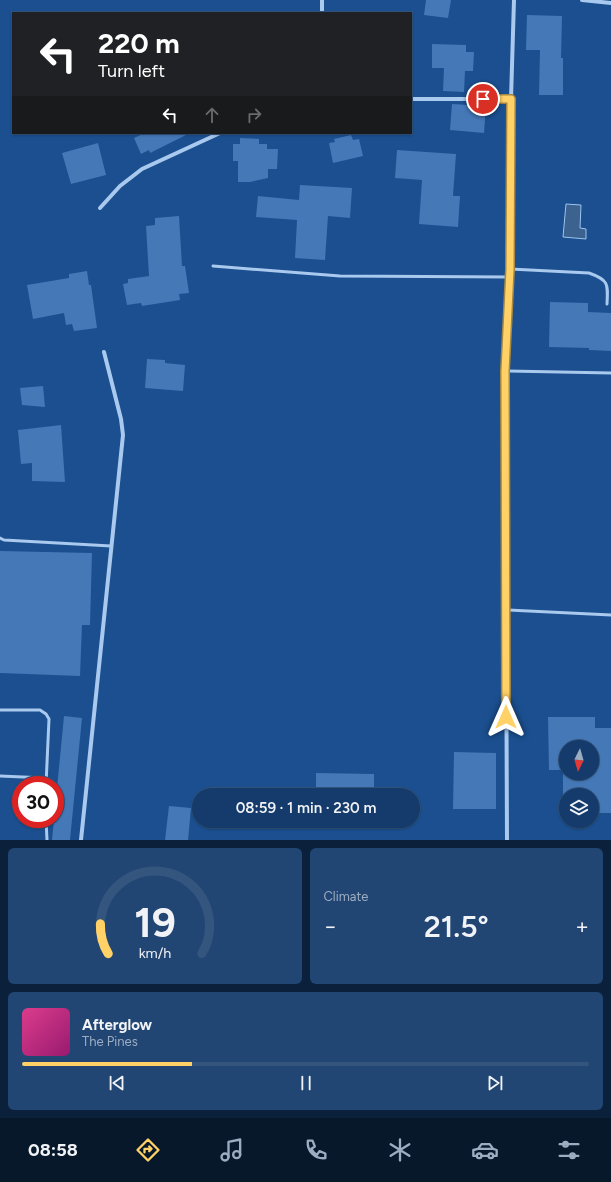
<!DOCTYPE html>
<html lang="en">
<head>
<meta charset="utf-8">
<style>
	:root { --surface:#143b6b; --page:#214673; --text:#f1f3f6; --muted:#9dadc1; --line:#33557e; --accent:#ffd166 }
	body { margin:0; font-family:Figtree,sans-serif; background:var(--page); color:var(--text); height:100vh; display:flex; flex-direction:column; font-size:15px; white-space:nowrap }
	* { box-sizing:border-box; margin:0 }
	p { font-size:13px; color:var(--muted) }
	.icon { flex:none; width:22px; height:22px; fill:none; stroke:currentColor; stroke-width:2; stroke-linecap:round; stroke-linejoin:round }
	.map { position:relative; height:840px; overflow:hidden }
	.sheet { display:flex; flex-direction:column; gap:8px; padding:8px; background:#0b203b; flex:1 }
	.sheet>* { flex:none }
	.hud { position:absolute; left:12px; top:12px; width:400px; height:122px; border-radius:0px; box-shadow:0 1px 3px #0004,0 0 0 1px var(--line); background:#202124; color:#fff; overflow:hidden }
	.needle { width:26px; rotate:185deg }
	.buttons { position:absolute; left:559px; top:740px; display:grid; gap:8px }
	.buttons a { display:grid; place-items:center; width:40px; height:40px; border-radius:50%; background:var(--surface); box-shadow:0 1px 3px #0004,0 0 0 1px var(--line); font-size:20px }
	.speed { position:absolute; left:12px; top:776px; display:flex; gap:8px; font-size:20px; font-weight:700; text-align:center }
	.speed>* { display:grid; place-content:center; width:52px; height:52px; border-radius:50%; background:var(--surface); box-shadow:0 1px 3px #0004,0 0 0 1px var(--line); line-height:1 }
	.speed .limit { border:6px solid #d22; background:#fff; color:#111 }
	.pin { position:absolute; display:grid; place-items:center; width:34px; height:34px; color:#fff; margin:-17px; border:2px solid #fff; border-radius:50%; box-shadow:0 1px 4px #0007 }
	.me { position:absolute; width:44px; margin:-22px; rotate:0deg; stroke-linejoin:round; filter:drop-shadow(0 0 3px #0008) }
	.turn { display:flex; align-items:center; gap:14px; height:84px; padding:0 20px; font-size:18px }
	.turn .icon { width:52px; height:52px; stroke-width:2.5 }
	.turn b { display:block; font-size:28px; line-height:34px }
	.lanes { display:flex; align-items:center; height:38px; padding:0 20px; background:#0003; justify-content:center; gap:20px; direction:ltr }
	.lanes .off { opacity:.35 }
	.big { font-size:30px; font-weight:600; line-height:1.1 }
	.sheet .card { flex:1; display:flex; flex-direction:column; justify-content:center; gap:6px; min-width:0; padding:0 14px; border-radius:6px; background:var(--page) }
	.sheet .dial { align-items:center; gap:0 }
	.dial svg { height:104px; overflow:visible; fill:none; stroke:var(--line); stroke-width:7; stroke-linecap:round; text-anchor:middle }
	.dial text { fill:var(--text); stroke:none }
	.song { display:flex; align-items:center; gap:12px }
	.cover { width:48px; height:48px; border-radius:6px; background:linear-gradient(135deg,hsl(330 70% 55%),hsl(320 70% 35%)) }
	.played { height:4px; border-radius:2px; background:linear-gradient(90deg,var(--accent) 30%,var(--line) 30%) }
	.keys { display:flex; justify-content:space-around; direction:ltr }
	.heat { display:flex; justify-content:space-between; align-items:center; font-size:22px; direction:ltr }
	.sheet .tiles { flex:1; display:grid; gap:8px; grid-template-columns:1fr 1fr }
	.card:last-child { grid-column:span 2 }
	.trip { position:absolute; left:192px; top:788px; width:228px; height:40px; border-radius:20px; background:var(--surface); box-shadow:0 1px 3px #0004,0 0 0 1px var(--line); font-weight:600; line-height:40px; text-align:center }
	.dock { display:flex; height:64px; justify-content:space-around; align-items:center; background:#08182b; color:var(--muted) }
	.dock .icon { width:28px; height:28px }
	.dock .selected { color:var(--accent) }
	.dock b { font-size:18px; color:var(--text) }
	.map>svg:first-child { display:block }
	.water { fill:#3c6290; stroke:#9cc4f0 }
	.building { fill:#4478b7; fill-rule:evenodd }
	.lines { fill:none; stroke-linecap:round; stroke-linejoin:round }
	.lane { stroke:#a9c9ee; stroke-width:3 }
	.street { stroke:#a9c9ee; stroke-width:4 }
	.route-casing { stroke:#a68842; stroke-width:10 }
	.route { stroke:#ffd166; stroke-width:7 }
</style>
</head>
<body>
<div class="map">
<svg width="611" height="840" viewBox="0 0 611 840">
	<rect width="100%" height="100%" fill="#1b4f8f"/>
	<polygon class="water" points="566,204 581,205 580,228 586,229 586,239 563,237"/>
	<g class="building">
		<polygon points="426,0 451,0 448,18 424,15"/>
		<polygon points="527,15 562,16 561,58 563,58 563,95 539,95 540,50 526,50"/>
		<polygon points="432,44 466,45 466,52 474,52 473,71 465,71 464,92 443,91 444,68 432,68"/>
		<polygon points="452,104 486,106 484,133 450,130"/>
		<polygon points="145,133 190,133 150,153 149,150 141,154 134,138"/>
		<polygon points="351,135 353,140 359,139 363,156 333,163 329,143 335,142 334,139"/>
		<polygon points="240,138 259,139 259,144 267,144 267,149 278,149 277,169 268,169 268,178 250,182 238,182 238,161 233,161 233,144 240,144"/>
		<polygon points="98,143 106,175 71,184 62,153"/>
		<polygon points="397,150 456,154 453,196 460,196 458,227 419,224 422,180 395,178"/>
		<polygon points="300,185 352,188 350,218 328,216 325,260 295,258 297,220 256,217 258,196 299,200"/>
		<polygon points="179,216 182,266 185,266 189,293 179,294 180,300 142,306 141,303 127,305 123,284 128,283 128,279 149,276 146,226 155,225 155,218"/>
		<polygon points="87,271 89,285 91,285 97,328 74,331 72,324 66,325 64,313 33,319 27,285 69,278 69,274"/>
		<polygon points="550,302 588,303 588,312 611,313 611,351 589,350 589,348 549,347"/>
		<polygon points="147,359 165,360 165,363 185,365 183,391 145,388"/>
		<polygon points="43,386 45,407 22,405 20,388"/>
		<polygon points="61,425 65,482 32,481 32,463 21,464 18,430"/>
		<polygon points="0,551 92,553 90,625 82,625 80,676 0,673"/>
		<polygon points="64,716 82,718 70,840 52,840"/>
		<path d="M 548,717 L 595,717 L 595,728 L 611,728 L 611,813 L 592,813 L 592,795 L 566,795 L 566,813 L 563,813 L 563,770 L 549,770 ZM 566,747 L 592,747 L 592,773 L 566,773 Z"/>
		<polygon points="454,752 496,753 496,809 453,809"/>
		<polygon points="316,773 374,774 374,795 316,795"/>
		<polygon points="169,806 191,808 188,840 165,840"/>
	</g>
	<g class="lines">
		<g class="lane">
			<polyline points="213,266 340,276 509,277"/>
			<path d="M 510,269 L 589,273 C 609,280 608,284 607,304"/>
			<polyline points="505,371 611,373"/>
			<polyline points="0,538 4,540 111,546"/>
			<polyline points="506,610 611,615"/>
			<polyline points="0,710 40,710 46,714 49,719 46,785"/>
			<polyline points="0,776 46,778"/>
			<polyline points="46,819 47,840"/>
		</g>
		<g class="street">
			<polyline points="322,0 322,13"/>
			<polyline points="582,0 611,3"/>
			<polyline points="411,99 511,99"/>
			<polyline points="100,208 120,186 142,169 220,133"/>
			<polyline points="81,840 123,435 121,419 104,352"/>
			<polyline points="507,840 505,371 510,269 511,99 514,0"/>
		</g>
	</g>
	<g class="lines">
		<defs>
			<polyline id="route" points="483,99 511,99 510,269 505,371 506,717"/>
		</defs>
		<use href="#route" class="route-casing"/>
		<use href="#route" class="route"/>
	</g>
</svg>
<div class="buttons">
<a><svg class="needle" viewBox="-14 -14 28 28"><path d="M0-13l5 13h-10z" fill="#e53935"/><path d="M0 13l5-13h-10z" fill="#9dadc1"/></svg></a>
<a><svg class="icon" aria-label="layers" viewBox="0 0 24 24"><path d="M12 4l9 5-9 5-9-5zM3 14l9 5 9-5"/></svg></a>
</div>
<div class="speed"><div class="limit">30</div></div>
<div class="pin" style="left:483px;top:99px;background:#d93025"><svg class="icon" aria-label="arrive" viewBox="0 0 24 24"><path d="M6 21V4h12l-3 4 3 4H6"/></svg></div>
<svg class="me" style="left:506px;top:717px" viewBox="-20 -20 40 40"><path d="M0-17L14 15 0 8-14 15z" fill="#ffd166" stroke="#fff" stroke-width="4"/></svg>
<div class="trip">08:59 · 1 min · 230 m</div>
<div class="hud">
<div class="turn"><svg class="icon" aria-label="left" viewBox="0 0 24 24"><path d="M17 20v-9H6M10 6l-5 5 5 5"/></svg><div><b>220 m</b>Turn left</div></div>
<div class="lanes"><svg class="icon" aria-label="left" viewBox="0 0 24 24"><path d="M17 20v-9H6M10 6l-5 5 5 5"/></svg><svg class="icon off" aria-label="ahead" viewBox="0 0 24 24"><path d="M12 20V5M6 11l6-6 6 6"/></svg><svg class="icon off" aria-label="right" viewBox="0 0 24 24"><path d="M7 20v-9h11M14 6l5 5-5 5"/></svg></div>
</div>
</div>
<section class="sheet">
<div class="tiles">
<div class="card dial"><svg viewBox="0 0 100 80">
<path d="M14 69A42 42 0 1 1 86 69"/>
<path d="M14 69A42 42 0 0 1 8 46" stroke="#ffd166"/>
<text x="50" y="56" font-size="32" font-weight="700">19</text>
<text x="50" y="72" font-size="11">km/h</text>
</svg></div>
<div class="card"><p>Climate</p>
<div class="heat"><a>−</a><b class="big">21.5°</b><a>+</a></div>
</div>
<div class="card">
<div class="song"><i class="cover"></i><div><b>Afterglow</b><p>The Pines</p></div></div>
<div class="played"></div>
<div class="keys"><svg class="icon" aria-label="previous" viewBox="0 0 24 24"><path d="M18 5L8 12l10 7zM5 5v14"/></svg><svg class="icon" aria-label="pause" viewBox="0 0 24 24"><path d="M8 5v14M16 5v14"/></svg><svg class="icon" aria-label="next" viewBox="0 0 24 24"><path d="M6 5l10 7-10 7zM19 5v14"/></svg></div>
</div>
</div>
</section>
<nav class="dock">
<b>08:58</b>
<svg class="icon selected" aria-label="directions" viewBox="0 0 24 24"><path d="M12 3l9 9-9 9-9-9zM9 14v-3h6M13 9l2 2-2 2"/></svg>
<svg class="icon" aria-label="music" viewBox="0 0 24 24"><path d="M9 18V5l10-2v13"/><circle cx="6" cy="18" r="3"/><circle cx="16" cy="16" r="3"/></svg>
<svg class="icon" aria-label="phone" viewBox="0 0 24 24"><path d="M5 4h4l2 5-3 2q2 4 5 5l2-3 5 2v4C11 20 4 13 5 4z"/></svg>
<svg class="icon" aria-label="climate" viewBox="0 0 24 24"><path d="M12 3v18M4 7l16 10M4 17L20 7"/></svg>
<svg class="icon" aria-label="car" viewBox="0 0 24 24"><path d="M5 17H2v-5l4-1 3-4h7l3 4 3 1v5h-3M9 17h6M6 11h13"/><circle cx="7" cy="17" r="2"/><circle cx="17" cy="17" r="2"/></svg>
<svg class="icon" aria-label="filters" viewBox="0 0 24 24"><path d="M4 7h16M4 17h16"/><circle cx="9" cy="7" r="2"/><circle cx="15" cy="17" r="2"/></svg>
</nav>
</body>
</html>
